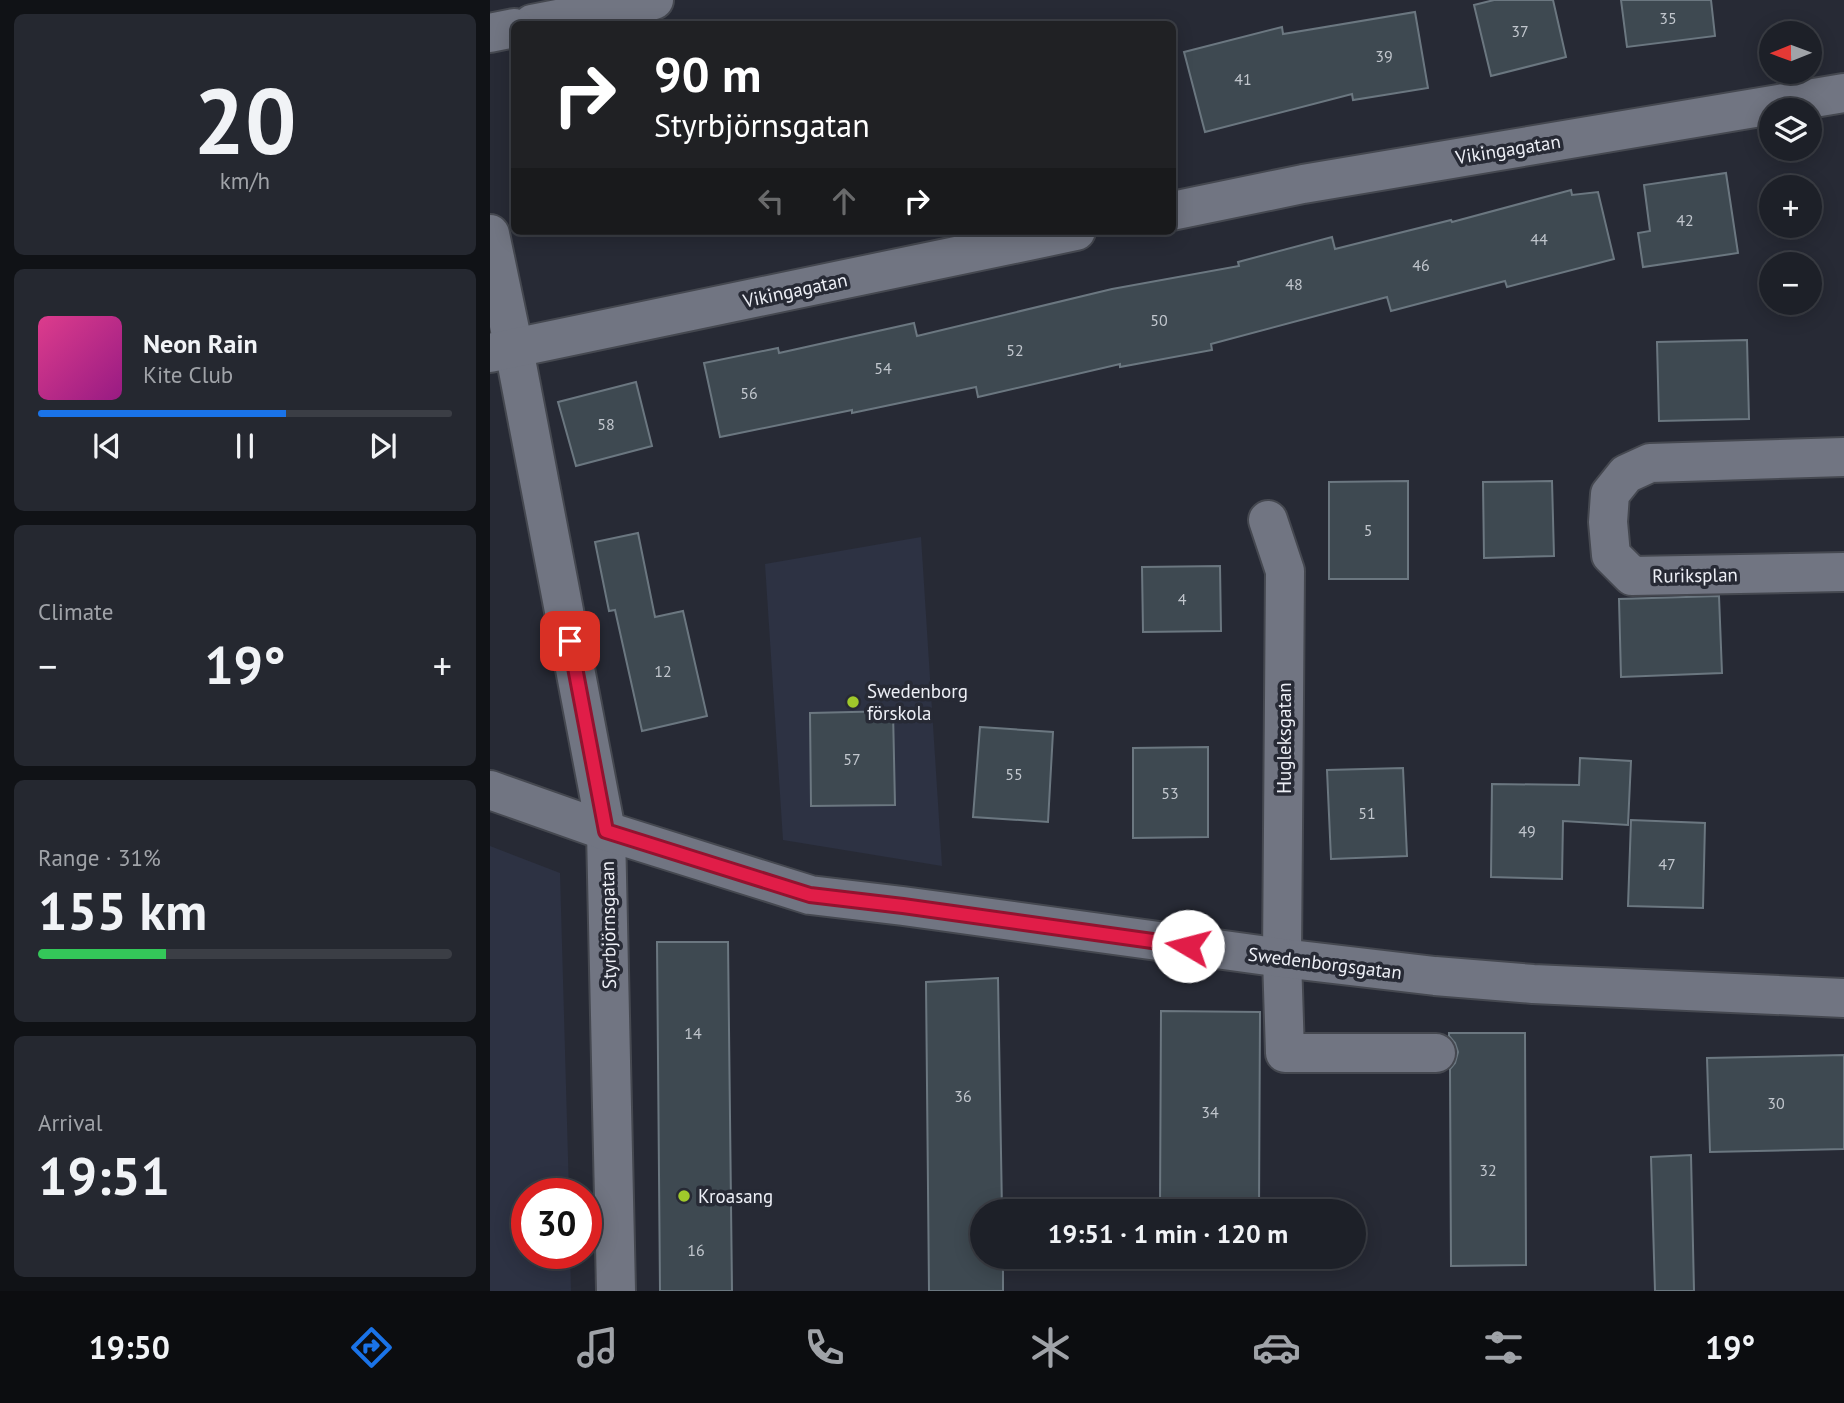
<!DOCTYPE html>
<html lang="en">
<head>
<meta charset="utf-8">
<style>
	:root { --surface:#1d2028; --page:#252830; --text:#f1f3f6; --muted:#a0a3a8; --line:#3b3e45; --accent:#1a73e8 }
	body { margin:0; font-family:"PT Sans",sans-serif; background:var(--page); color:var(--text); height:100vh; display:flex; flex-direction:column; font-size:26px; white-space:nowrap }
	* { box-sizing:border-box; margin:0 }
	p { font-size:23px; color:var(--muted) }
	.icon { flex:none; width:38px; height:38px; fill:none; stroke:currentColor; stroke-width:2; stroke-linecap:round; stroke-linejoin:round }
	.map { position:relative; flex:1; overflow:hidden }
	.panel { display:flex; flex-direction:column; gap:14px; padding:14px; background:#101216; width:490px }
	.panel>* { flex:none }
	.top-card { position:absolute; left:21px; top:21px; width:665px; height:214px; border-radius:10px; box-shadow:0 4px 18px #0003,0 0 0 2px var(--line); background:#202124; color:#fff; overflow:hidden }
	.needle { width:46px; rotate:269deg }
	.tools { position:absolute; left:1269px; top:21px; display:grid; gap:14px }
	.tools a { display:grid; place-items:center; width:63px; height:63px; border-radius:50%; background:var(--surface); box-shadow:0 4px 18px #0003,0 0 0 2px var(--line); font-size:35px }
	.speed { position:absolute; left:21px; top:1178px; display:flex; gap:14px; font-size:35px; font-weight:700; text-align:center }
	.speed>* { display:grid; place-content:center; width:91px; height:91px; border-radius:50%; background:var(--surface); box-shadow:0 4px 18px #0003,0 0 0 2px var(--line); line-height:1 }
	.speed .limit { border:10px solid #d22; background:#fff; color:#111 }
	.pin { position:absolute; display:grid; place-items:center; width:60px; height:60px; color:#fff; margin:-30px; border-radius:14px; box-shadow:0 4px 10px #0006 }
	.me { position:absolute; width:77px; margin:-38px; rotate:278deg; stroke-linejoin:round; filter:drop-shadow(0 0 5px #0008) }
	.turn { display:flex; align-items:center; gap:24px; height:147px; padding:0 28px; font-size:32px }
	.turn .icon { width:91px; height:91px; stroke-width:2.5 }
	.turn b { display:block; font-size:49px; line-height:60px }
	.lanes { display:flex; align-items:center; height:66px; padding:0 28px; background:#0003; justify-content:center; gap:35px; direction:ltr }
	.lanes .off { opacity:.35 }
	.big { font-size:52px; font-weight:800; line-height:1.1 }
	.panel .widget { flex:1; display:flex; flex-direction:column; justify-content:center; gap:10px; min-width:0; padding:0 24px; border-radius:10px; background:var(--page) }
	.panel .dial { align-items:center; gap:0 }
	.dial b { font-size:91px; line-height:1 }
	.song { display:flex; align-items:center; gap:21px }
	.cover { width:84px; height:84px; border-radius:10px; background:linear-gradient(135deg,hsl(330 70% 55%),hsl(310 70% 35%)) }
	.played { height:7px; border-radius:4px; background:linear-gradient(90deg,var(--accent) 60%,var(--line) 60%) }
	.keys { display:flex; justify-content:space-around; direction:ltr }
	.heat { display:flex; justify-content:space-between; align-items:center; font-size:38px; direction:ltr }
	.charge { height:10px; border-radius:5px; background:linear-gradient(90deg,#34c759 31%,var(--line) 0) }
	.trip { position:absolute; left:480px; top:1199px; width:396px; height:70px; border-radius:35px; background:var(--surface); box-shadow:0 4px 18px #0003,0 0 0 2px var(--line); font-weight:800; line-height:70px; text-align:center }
	.menu { display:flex; height:112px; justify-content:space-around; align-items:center; background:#0c0d10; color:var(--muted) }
	.menu .icon { width:49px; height:49px }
	.menu .on { color:var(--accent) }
	.menu b { font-size:32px; color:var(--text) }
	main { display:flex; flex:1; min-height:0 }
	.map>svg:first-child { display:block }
	.built { fill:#2d3243 }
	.building { fill:#3e4951; stroke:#6b7780; stroke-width:2 }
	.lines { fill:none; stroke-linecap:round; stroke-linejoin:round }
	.minor-casing { stroke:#454850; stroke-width:42 }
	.minor { stroke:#717582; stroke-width:38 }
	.route-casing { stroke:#92132f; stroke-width:18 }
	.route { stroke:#e11d48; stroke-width:12 }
	.poi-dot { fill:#a0c92b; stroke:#272a35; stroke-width:2.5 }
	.labels { text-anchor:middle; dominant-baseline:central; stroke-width:7; stroke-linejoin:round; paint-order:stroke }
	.number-label { font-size:16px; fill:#c1c6cd }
	.street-label { font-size:19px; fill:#edeff6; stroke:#272a35 }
	.poi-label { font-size:19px; fill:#edeff6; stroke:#272a35; text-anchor:start }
</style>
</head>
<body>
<main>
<section class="panel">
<div class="widget dial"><b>20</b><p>km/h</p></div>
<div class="widget">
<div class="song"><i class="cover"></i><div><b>Neon Rain</b><p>Kite Club</p></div></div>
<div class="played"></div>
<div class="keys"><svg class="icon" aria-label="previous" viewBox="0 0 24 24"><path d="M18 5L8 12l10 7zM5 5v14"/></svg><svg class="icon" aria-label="pause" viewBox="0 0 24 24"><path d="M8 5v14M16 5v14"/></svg><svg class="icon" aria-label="next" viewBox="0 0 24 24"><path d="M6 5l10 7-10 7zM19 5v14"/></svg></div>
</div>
<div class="widget"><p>Climate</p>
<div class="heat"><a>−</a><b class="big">19°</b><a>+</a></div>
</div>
<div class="widget"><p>Range · 31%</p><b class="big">155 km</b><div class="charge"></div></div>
<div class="widget"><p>Arrival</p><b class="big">19:51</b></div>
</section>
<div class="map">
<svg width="1354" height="1291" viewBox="0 0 1354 1291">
	<rect width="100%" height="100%" fill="#272a35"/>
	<g class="built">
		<polygon points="431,537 452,866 293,840 275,564"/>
		<polygon points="0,846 70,873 79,1193 37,1194 37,1253 80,1253 81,1291 0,1291"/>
	</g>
	<g class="building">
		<polygon points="1004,0 1063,0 1076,57 1001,76 984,5"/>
		<polygon points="1131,0 1221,0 1225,36 1137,47"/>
		<polygon points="925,12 938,88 863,100 862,94 715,132 694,52 792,27 793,34"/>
		<polygon points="1236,173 1248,253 1153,267 1148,233 1160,231 1154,185"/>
		<polygon points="1081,190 1082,195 1108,192 1124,259 1017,287 1015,281 901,311 897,297 721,344 722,350 630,367 630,364 488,397 486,387 362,413 362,410 230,437 214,363 288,348 289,353 424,323 427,336 622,289 749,266 748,262 842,237 845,249 961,220 962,222"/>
		<polygon points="1257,340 1259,419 1169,421 1167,342"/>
		<polygon points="146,382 162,446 86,466 68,402"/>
		<polygon points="918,481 918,579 839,579 839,482"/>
		<polygon points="1062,481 1064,556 994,558 993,482"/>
		<polygon points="148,533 165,617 193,611 217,716 152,731 125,610 119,611 105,542"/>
		<polygon points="730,566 731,631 653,632 652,567"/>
		<polygon points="1229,596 1232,673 1131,677 1129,599"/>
		<polygon points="403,711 405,805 321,806 320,713"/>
		<polygon points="490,727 563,732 558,822 483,817"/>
		<polygon points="718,747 718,837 643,838 643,748"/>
		<polygon points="1090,758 1141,761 1138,825 1073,821 1072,879 1001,877 1002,784 1089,785"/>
		<polygon points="913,768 917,856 841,859 837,770"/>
		<polygon points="1141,820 1215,823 1213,908 1138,906"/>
		<polygon points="167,942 238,942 242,1291 170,1291"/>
		<polygon points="508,978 512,1211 492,1211 492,1256 513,1256 513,1291 439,1291 436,982"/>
		<polygon points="671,1011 770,1012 769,1211 670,1211"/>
		<polygon points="959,1033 1035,1033 1036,1265 961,1266 960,1069 965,1063 968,1052 965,1043 959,1036"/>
		<polygon points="1354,1055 1354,1149 1220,1152 1217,1058"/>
		<polygon points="1201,1155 1204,1291 1165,1291 1161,1157"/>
		<polygon points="670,1256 769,1256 769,1269 670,1268"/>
	</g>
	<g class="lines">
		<defs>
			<g id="minor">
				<polyline points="42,24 164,0"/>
				<polyline points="0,33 24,28"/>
				<polyline points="682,211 813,184 1354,93"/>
				<polyline points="0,234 24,349 116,831 126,1291"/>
				<polyline points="0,353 586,231"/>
				<polyline points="1354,457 1160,463 1136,474 1120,494 1118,522 1121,555 1142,576 1354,572"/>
				<polyline points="778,520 795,571 792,958 795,1053 946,1053"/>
				<polyline points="0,790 116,831 320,895 413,906 792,958 945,976 1043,984 1354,998"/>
			</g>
		</defs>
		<use href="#minor" class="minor-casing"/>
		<use href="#minor" class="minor"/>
	</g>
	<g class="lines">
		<defs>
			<polyline id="route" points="80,641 116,831 320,895 413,906 698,946"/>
		</defs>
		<use href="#route" class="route-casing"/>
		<use href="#route" class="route"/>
	</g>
	<g class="poi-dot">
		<circle cx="363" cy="702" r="7"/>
		<circle cx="194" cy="1196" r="7"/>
	</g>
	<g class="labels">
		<g class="number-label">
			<text x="1178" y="18">35</text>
			<text x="1030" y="31">37</text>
			<text x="894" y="56">39</text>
			<text x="753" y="79">41</text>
			<text x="1195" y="220">42</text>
			<text x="1049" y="239">44</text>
			<text x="931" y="265">46</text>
			<text x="804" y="284">48</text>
			<text x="669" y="320">50</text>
			<text x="525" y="350">52</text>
			<text x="393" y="368">54</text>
			<text x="259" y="393">56</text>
			<text x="116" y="424">58</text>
			<text x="878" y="530">5</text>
			<text x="692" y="599">4</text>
			<text x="173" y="671">12</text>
			<text x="362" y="759">57</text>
			<text x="524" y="774">55</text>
			<text x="680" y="793">53</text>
			<text x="877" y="813">51</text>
			<text x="1037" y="831">49</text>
			<text x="1177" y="864">47</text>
			<text x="203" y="1033">14</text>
			<text x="473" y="1096">36</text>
			<text x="1286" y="1103">30</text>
			<text x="720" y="1112">34</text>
			<text x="998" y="1170">32</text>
			<text x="206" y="1250">16</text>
		</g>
		<g class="street-label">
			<text transform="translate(1018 149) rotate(-9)">Vikingagatan</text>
			<text transform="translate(305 290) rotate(-12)">Vikingagatan</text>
			<text transform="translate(1205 575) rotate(-1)">Ruriksplan</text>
			<text transform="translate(794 738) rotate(-90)">Hugleksgatan</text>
			<text transform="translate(118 925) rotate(-91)">Styrbjörnsgatan</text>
			<text transform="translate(835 963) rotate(7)">Swedenborgsgatan</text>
		</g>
		<g class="poi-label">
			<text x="377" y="691">Swedenborg<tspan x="377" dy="22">förskola</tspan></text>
			<text x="208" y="1196">Kroasang</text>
		</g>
	</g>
</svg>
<div class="tools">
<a><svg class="needle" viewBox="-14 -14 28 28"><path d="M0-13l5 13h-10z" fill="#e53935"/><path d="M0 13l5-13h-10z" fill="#a0a3a8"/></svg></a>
<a><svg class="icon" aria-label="layers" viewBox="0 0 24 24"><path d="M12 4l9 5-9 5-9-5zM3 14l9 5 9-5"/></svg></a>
<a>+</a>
<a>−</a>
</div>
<div class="speed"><div class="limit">30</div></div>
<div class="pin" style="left:80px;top:641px;background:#d93025"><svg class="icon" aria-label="arrive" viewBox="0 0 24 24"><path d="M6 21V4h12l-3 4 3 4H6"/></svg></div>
<svg class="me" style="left:698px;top:946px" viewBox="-20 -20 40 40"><circle r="19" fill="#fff"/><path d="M0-13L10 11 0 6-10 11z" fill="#e11d48"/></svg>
<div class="trip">19:51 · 1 min · 120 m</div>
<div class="top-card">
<div class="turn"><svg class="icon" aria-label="right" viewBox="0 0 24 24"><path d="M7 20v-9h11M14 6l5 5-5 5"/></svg><div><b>90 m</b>Styrbjörnsgatan</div></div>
<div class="lanes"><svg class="icon off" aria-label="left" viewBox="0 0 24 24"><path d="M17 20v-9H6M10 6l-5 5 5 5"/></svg><svg class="icon off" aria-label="ahead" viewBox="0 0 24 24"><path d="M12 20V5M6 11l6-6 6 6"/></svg><svg class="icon" aria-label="right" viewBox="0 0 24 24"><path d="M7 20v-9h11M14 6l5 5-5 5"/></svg></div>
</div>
</div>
</main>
<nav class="menu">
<b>19:50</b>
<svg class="icon on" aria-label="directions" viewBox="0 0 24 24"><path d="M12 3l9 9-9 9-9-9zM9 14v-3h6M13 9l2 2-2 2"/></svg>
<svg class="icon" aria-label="music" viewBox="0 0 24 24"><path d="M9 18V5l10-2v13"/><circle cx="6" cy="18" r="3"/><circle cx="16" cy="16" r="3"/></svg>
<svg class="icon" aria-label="phone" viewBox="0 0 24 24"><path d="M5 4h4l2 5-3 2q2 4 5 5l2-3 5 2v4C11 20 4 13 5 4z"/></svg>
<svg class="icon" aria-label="climate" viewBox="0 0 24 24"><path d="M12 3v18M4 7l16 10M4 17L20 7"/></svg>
<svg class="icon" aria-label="car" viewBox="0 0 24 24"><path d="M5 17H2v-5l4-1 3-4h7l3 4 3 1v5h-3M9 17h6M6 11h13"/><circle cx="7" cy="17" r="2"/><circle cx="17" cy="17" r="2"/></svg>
<svg class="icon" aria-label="filters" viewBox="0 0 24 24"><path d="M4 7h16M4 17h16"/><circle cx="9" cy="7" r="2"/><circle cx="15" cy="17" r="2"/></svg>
<b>19°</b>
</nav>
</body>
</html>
